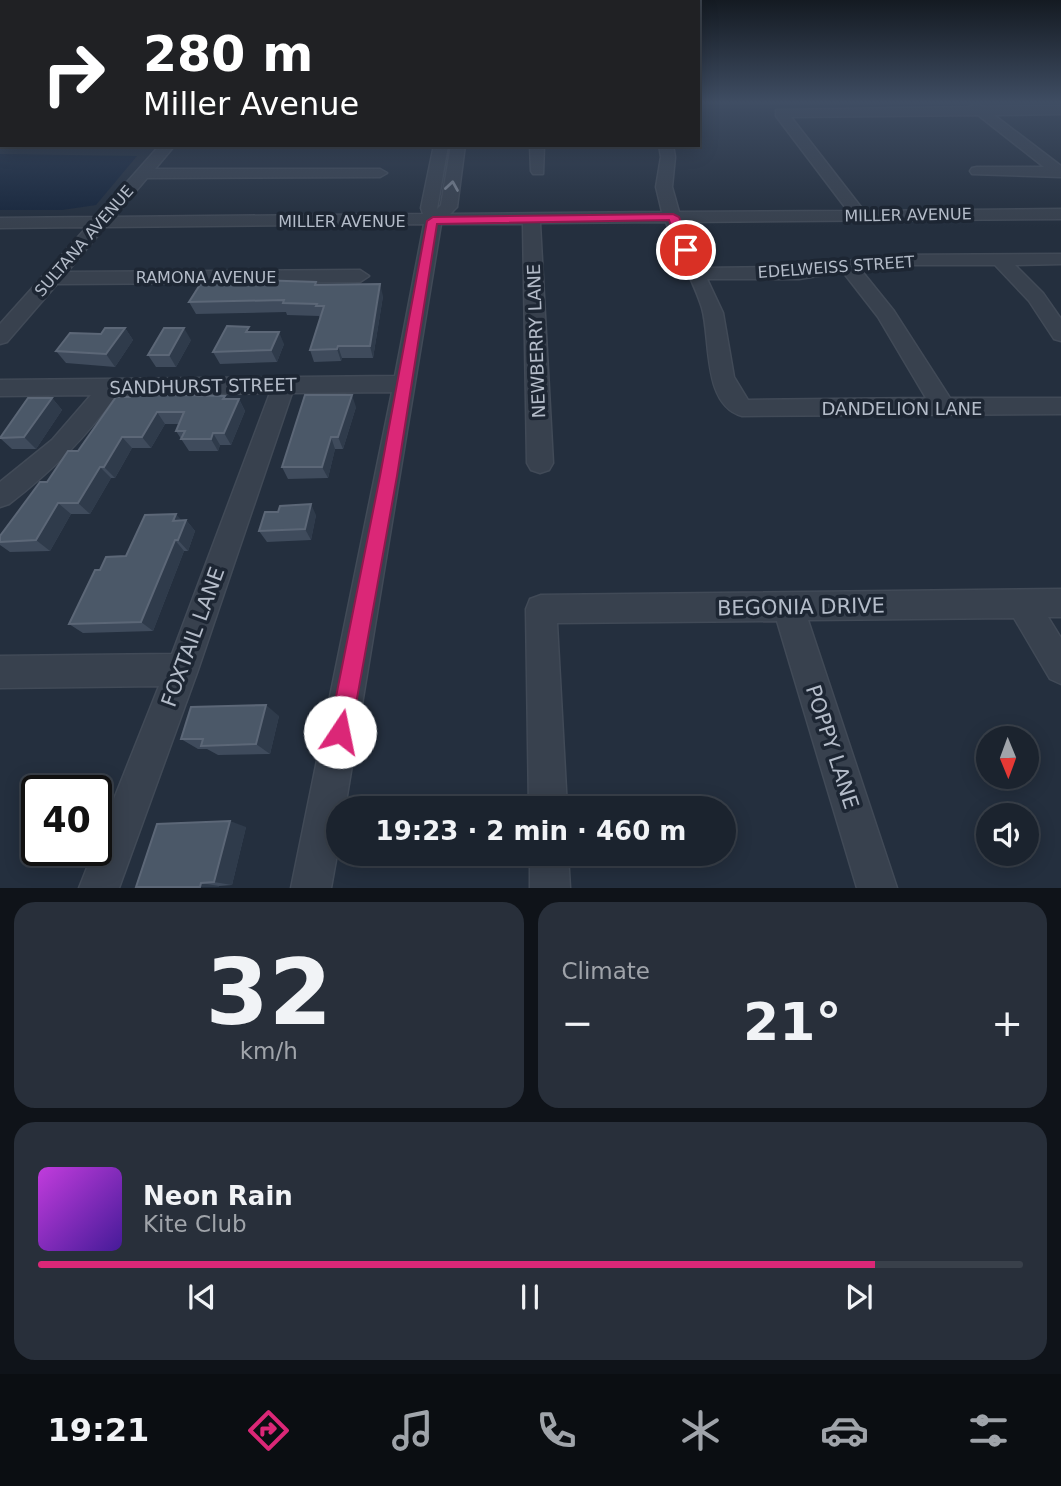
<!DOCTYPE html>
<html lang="en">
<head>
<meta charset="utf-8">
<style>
	:root { --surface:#1b232e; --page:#282f3a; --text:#f1f3f6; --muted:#a0a4aa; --line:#39404a; --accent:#db2777 }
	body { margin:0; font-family:"DejaVu Sans",sans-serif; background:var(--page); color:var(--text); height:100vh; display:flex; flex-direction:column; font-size:26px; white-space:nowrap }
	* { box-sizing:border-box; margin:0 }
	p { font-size:23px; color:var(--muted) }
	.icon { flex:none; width:38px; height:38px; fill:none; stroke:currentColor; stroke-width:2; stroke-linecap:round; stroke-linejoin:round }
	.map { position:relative; height:888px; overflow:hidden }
	.details { display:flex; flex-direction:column; gap:14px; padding:14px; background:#0f1319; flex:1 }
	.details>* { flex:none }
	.top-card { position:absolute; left:0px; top:0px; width:700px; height:147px; box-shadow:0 4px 18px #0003,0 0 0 2px var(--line); background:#202124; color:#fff; overflow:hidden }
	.needle { width:46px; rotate:179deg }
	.tools { position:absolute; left:976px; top:726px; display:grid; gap:14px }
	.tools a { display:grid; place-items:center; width:63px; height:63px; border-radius:50%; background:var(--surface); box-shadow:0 4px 18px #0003,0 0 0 2px var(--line); font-size:35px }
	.speed { position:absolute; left:21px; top:775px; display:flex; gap:14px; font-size:35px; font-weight:700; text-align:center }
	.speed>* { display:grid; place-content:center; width:91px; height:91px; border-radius:50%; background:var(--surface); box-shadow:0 4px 18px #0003,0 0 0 2px var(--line); line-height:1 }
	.speed .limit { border:4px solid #111; border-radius:10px; background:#fff; color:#111 }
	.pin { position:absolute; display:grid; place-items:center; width:60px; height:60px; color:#fff; margin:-30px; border:4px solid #fff; border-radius:50%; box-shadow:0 2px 7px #0007 }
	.me { position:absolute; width:77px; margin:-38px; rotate:11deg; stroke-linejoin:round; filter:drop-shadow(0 0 5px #0008) }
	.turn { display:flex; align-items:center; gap:24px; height:147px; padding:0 28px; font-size:32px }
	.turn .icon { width:91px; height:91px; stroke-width:2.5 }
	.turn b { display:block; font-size:49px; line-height:60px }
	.big { font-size:52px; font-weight:700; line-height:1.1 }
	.details .widget { flex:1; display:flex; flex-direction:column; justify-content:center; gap:10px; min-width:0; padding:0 24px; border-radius:21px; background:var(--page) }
	.details .dial { align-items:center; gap:0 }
	.dial b { font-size:91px; line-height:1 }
	.song { display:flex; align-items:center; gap:21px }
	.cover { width:84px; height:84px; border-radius:10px; background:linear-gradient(135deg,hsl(290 70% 55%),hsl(260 70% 35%)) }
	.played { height:7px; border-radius:4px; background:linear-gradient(90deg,var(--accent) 85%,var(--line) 85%) }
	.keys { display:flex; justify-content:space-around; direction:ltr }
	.heat { display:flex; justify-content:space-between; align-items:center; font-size:38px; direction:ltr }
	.details .tiles { flex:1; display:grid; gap:14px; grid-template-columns:1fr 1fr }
	.widget:last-child { grid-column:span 2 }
	.trip { position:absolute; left:326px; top:796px; width:410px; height:70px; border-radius:35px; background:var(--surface); box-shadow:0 4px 18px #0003,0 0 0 2px var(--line); font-weight:700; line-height:70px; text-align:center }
	.tabs { display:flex; height:112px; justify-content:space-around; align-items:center; background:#0b0e12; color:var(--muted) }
	.tabs .icon { width:49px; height:49px }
	.tabs .on { color:var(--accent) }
	.tabs b { font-size:32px; color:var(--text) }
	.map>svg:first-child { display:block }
	.water { fill:#17263c }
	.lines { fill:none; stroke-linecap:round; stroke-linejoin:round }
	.minor-casing { stroke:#414a57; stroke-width:3 }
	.minor { fill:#38414e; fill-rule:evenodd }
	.wall { fill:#3f4b5c }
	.shaded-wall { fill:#2f3b4b }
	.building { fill:#4b5868; stroke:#5c6777; stroke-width:2 }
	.oneway { stroke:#7c8592 }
	.route { fill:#db2777; stroke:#8e194d; stroke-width:2 }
	.labels { text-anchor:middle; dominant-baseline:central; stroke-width:7; stroke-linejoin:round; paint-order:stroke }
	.far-street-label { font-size:16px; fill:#b4bcc9; stroke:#1d2633 }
	.street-label { font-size:18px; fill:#b4bcc9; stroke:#1d2633 }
	.near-street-label { font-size:21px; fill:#b4bcc9; stroke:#1d2633 }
</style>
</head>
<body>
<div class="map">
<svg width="1061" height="888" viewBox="0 0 1061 888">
	<rect width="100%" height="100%" fill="#242f3e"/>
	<polygon class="water" points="0,154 137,156 96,205 62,210 0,210"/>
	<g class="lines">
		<defs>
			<g id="minor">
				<path d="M 976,103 L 984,107 L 1061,106 L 1061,114 L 994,115 L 1061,166 L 1061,177 L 972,174 L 970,171 L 972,168 L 977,167 L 1044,167 L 978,115 L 791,117 L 864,211 L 1061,209 L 1061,219 L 682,222 L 702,268 L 799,267 L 894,255 L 1061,254 L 1061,264 L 1015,265 L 1043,293 L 1061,319 L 1061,341 L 1054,339 L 1029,301 L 995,265 L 894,265 L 861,270 L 894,311 L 950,398 L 1061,398 L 1061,414 L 742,416 C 702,405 711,339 702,308 C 693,279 676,252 666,222 L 540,223 L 553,463 L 549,470 L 540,473 L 531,470 L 527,463 L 523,224 L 441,224 L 345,808 L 338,808 L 338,849 L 331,888 L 291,888 L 392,392 L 292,393 L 198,670 L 119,888 L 79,888 L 94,850 L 96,850 L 96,844 L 159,686 L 0,688 L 0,656 L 172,654 L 270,393 L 116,395 C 86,438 51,472 9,504 L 0,507 L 0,482 L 52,440 L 91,395 L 0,396 L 0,380 L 395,376 L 424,224 L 105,227 L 67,272 L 360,270 L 369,276 L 360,282 L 57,284 L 7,342 L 0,344 L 0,324 L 87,227 L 0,228 L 0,218 L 96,217 L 160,145 L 175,145 L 155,169 L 380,169 L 387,173 L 380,177 L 147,178 L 114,217 L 423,214 L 421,208 L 434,145 L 448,145 L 437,209 L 441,205 L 451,145 L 465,145 L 457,207 L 450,214 L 662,212 L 656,187 L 661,157 L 659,145 L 673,145 L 675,157 L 672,187 L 679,212 L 848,211 L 776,116 L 776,110 L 970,107 ZM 843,272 L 878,317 L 926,398 L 748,400 L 734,377 L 723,313 L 707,279 L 799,279 Z"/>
				<polygon points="2,105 2,113 0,114 0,106"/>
				<polygon points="530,145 544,145 543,174 533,174 531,171"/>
				<polygon points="1061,589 1061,617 1048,617 1061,638 1061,684 1050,679 1014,618 808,620 897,888 857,888 777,621 557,623 567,808 529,808 526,609 530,599 541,595"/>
				<polygon points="530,854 568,854 570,888 530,888"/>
			</g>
		</defs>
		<use href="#minor" class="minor-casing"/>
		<use href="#minor" class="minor"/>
	</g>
	<g class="wall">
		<polygon points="316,282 317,285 383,296 373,358 342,358 341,361 314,362 310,350 320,318 319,316 287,315 286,312 196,314 189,302"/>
		<polygon points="125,328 133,340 115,367 66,363 56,351 101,334"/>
		<polygon points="252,332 284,344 277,362 220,364 213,352"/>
		<polygon points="191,340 176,367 156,367 148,355"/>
		<polygon points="116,397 239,399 245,411 231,445 220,445 218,451 189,451 176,431 179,424 165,424 151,448 132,448 115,478 111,478 90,514 71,514 50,551 10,552 0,545 0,536 47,482 78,451"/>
		<polygon points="52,398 62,410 36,449 12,449 0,438"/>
		<polygon points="356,407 343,449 335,449 328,478 288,479 282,467"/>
		<polygon points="316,515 311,540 267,542 259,531"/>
		<polygon points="186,520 195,531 188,551 184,551 153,631 83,633 69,624 100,570 126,556 182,521"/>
		<polygon points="279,716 270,754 218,755 207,749 198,749 181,739"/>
		<polygon points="246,827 232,885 219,886 219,887 136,887"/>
	</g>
	<g class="shaded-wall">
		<polygon points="380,284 383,296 373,358 370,346"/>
		<polygon points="125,328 133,340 115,367 106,354"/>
		<polygon points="184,328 191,340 176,367 169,355"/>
		<polygon points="279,332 284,344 277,362 271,350"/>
		<polygon points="338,346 342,358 341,361 337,349"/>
		<polygon points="352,395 356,407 343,449 338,437"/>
		<polygon points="52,398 62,410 36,449 24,437"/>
		<polygon points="239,399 245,411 231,445 224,433"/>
		<polygon points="157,412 165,424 151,448 142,437"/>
		<polygon points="213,433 220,445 218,451 211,439"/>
		<polygon points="122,437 132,448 115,478 104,467"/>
		<polygon points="331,437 335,449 328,478 322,467"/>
		<polygon points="100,467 111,478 90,514 78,503"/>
		<polygon points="58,503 71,514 50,551 36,540"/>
		<polygon points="311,504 316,515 311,540 305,529"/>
		<polygon points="176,514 185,524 186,520 195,531 188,551 178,540 173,521"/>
		<polygon points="175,540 184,551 153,631 141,622"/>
		<polygon points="266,705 279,716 270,754 256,744"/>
		<polygon points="230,821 246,827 232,885 214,882"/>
		<polygon points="201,883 219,886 219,887 200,887"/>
	</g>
	<g class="building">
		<polygon points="257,280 316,282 315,285 380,284 370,346 338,346 337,349 310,350 324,306 316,306 317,304 283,303 284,300 189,302 201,283"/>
		<polygon points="227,326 249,327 246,332 279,332 271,350 213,352"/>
		<polygon points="105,328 125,328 106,354 56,351 70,333 101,334"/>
		<polygon points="164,328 184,328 169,355 148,355"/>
		<polygon points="132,394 225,396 223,399 239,399 224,433 213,433 211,439 181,439 185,431 176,431 184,412 157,412 142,437 122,437 104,467 100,467 78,503 58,503 36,540 0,542 0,536 40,482 47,482 68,451 78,451 116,397 130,397"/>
		<polygon points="305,395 352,395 338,437 331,437 322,467 282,467"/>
		<polygon points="28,398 52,398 24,437 0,438"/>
		<polygon points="311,504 305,529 259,531 265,512 278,512 280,506"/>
		<polygon points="176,514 173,521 186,520 178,540 175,540 141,622 69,624 95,570 100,570 106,557 126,556 145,515"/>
		<polygon points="266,705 256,744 201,746 203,739 181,739 191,707"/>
		<polygon points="230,821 214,882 201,883 200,887 136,887 157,824"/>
	</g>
	<defs><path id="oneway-chevron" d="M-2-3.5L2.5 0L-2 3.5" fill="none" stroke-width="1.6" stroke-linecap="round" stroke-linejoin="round" transform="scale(1.75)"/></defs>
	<use class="oneway" href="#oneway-chevron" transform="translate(452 186) rotate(-81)"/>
	<linearGradient id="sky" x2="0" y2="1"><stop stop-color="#141a22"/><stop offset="0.45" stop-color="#3f4d63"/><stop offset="1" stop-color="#3f4d63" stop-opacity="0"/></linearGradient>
	<rect width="1061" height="227" fill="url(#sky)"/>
	<polygon class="route" points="673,214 679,217 692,250 690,253 680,250 669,220 437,224 397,476 351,732 348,740 340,743 332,740 329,732 380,476 427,221 433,217"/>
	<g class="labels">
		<g class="far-street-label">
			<text transform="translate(908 215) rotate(-1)">MILLER AVENUE</text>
			<text x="342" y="221">MILLER AVENUE</text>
			<text transform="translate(84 241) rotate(-49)">SULTANA AVENUE</text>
			<text transform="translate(836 267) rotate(-4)">EDELWEISS STREET</text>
			<text x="206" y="277">RAMONA AVENUE</text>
		</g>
		<g class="street-label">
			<text transform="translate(536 341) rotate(-92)">NEWBERRY LANE</text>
			<text transform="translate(203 386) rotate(-1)">SANDHURST STREET</text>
			<text x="902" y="408">DANDELION LANE</text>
		</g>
		<g class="near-street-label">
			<text transform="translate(801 607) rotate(-1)">BEGONIA DRIVE</text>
			<text transform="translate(193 637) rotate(-70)">FOXTAIL LANE</text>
			<text transform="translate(832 747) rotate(72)">POPPY LANE</text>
		</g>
	</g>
</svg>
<div class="tools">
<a><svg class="needle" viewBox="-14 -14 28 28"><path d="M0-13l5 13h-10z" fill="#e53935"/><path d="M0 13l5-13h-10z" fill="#a0a4aa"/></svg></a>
<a><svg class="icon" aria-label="sound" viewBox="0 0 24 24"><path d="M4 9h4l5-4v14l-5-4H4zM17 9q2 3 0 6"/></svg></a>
</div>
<div class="speed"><div class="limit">40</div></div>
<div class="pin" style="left:686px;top:250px;background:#d93025"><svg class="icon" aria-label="arrive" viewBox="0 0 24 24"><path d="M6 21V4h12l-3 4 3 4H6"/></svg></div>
<svg class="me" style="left:340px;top:732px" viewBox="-20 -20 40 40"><circle r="19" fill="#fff"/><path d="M0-13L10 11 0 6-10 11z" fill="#db2777"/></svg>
<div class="trip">19:23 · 2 min · 460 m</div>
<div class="top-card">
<div class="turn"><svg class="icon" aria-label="right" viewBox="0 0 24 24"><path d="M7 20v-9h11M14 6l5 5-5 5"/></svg><div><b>280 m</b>Miller Avenue</div></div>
</div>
</div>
<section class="details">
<div class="tiles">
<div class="widget dial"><b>32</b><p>km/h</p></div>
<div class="widget"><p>Climate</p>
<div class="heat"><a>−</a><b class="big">21°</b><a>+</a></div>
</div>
<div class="widget">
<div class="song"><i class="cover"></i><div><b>Neon Rain</b><p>Kite Club</p></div></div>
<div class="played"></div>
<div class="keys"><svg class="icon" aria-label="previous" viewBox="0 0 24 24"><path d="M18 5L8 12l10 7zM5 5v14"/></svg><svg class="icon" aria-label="pause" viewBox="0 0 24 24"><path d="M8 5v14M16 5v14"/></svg><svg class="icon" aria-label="next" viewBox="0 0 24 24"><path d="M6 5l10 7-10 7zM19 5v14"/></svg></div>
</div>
</div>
</section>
<nav class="tabs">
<b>19:21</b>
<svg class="icon on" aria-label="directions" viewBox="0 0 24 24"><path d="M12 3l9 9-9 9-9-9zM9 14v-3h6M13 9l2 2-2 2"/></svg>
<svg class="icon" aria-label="music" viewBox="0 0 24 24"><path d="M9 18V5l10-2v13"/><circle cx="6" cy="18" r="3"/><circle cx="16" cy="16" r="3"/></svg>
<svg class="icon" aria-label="phone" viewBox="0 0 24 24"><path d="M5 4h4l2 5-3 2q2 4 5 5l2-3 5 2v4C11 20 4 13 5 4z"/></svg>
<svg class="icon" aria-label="climate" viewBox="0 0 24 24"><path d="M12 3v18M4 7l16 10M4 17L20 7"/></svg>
<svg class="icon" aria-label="car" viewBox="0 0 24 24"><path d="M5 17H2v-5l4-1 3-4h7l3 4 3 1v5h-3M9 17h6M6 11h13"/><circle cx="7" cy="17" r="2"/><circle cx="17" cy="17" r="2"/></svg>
<svg class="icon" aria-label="filters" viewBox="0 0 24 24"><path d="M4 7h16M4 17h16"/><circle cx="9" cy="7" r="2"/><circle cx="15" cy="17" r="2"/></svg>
</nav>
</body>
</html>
